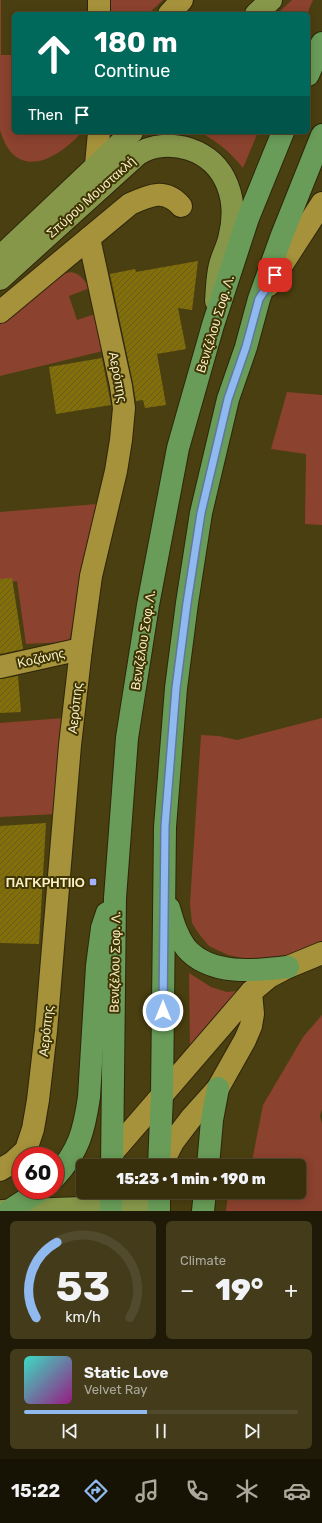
<!DOCTYPE html>
<html lang="en">
<head>
<meta charset="utf-8">
<style>
	:root { --surface:#382f0c; --page:#433b1a; --text:#f1f3f6; --muted:#aba99d; --line:#524a2d; --accent:#90b9f0 }
	body { margin:0; font-family:Rubik,sans-serif; background:var(--page); color:var(--text); height:100vh; display:flex; flex-direction:column; font-size:15px; white-space:nowrap }
	* { box-sizing:border-box; margin:0 }
	p { font-size:13px; color:var(--muted) }
	.icon { flex:none; width:22px; height:22px; fill:none; stroke:currentColor; stroke-width:2; stroke-linecap:round; stroke-linejoin:round }
	.map { position:relative; height:1211px; overflow:hidden }
	.sheet { display:flex; flex-direction:column; gap:10px; padding:10px; background:#1f1a07; flex:1 }
	.sheet>* { flex:none }
	.guide { position:absolute; left:12px; top:12px; width:298px; height:122px; border-radius:6px; box-shadow:0 2px 10px #0003,0 0 0 1px var(--line); background:#00695c; color:#fff; overflow:hidden }
	.speed { position:absolute; left:12px; top:1147px; display:flex; gap:8px; font-size:20px; font-weight:700; text-align:center }
	.speed>* { display:grid; place-content:center; width:52px; height:52px; border-radius:50%; background:var(--surface); box-shadow:0 2px 10px #0003,0 0 0 1px var(--line); line-height:1 }
	.speed .limit { border:6px solid #d22; background:#fff; color:#111 }
	.pin { position:absolute; display:grid; place-items:center; width:34px; height:34px; color:#fff; margin:-17px; border-radius:8px; box-shadow:0 2px 6px #0006 }
	.me { position:absolute; width:44px; margin:-22px; rotate:0deg; stroke-linejoin:round; filter:drop-shadow(0 0 3px #0008) }
	.turn { display:flex; align-items:center; gap:14px; height:84px; padding:0 16px; font-size:18px }
	.turn .icon { width:52px; height:52px; stroke-width:2.5 }
	.turn b { display:block; font-size:28px; line-height:34px }
	.then { display:flex; align-items:center; height:38px; padding:0 16px; background:#0003; gap:8px; font-size:15px }
	.big { font-size:30px; font-weight:800; line-height:1.1 }
	.sheet .tile { flex:1; display:flex; flex-direction:column; justify-content:center; gap:6px; min-width:0; padding:0 14px; border-radius:6px; background:var(--page) }
	.sheet .dial { align-items:center; gap:0 }
	.dial svg { height:104px; overflow:visible; fill:none; stroke:var(--line); stroke-width:7; stroke-linecap:round; text-anchor:middle }
	.dial text { fill:var(--text); stroke:none }
	.song { display:flex; align-items:center; gap:12px }
	.cover { width:48px; height:48px; border-radius:6px; background:linear-gradient(135deg,hsl(170 70% 55%),hsl(310 70% 35%)) }
	.played { height:4px; border-radius:2px; background:linear-gradient(90deg,var(--accent) 45%,var(--line) 45%) }
	.keys { display:flex; justify-content:space-around; direction:ltr }
	.heat { display:flex; justify-content:space-between; align-items:center; font-size:22px; direction:ltr }
	.sheet .tiles { flex:1; display:grid; gap:10px; grid-template-columns:1fr 1fr }
	.tile:last-child { grid-column:span 2 }
	.trip { position:absolute; left:76px; top:1159px; width:230px; height:40px; border-radius:6px; background:var(--surface); box-shadow:0 2px 10px #0003,0 0 0 1px var(--line); font-weight:800; line-height:40px; text-align:center }
	.dock { display:flex; height:64px; justify-content:space-around; align-items:center; background:#161305; color:var(--muted) }
	.dock .icon { width:28px; height:28px }
	.dock .active { color:var(--accent) }
	.dock b { font-size:18px; color:var(--text) }
	.map>svg:first-child { display:block }
	.grass { fill:#8b422e }
	.building { fill:url(#building-hatch) }
	.lines { fill:none; stroke-linecap:round; stroke-linejoin:round }
	.street-casing { stroke:#2d260b; stroke-width:24 }
	.secondary-casing { stroke:#2d260b; stroke-width:24 }
	.primary-casing { stroke:#2d260b; stroke-width:24 }
	.street { stroke:#a6923b; stroke-width:22 }
	.secondary { stroke:#87974a; stroke-width:22 }
	.primary { stroke:#689c58; stroke-width:22 }
	.route-casing { stroke:#5e789c; stroke-width:10 }
	.route { stroke:#90b9f0; stroke-width:7 }
	.poi-dot { fill:#a4b1fc; stroke:#3f3503; stroke-width:1.5 }
	.labels { text-anchor:middle; dominant-baseline:central; stroke-width:4; stroke-linejoin:round; paint-order:stroke }
	.street-label { font-size:13px; fill:#faf0c7; stroke:#3f3503 }
	.poi-label { font-size:13px; font-weight:bold; fill:#faf0c7; stroke:#3f3503; text-anchor:end }
</style>
</head>
<body>
<div class="map">
<svg width="322" height="1211" viewBox="0 0 322 1211">
	<defs>
		<pattern id="building-hatch" width="6" height="6" patternUnits="userSpaceOnUse"><rect width="6" height="6" fill="#836f0a"/><path d="M-1 1l2-2M0 6l6-6M5 7l2-2" fill="none" stroke="#675c23"/></pattern>
	</defs>
	<rect width="100%" height="100%" fill="#4a3f10"/>
	<g class="grass">
		<path d="M 0,0 L 1,0 L 1,55 L 14,55 L 14,132 L 82,132 C 56,161 15,182 0,130 Z"/>
		<polygon points="110,0 163,0 148,14 110,14"/>
		<polygon points="292,0 313,0 307,14 277,14"/>
		<path d="M 200,132 L 258,132 L 243,168 C 229,151 219,143 200,132 Z"/>
		<path d="M 71,272 C 80,273 85,281 90,288 L 69,296 L 77,320 L 95,314 L 103,351 L 0,376 L 0,323 L 62,274 Z"/>
		<polygon points="287,392 322,395 322,525 305,524 306,454 271,449"/>
		<polygon points="97,504 69,642 26,644 17,581 0,584 0,512"/>
		<polygon points="63,718 56,814 0,817 0,723"/>
		<polygon points="322,718 322,941 286,958 252,960 228,955 209,946 199,934 192,923 190,903 201,735 219,736 237,740"/>
		<polygon points="189,973 211,987 227,992 238,991 190,1052"/>
		<polygon points="322,1015 322,1109 320,1116 322,1124 322,1211 226,1211 228,1192 299,1192 299,1166 251,1166 263,1105 303,1037"/>
	</g>
	<g class="building">
		<polygon points="198,261 192,310 178,308 186,349 157,354 166,405 145,408 143,400 136,401 133,383 110,274 135,269 136,272"/>
		<polygon points="102,358 111,405 56,414 49,367"/>
		<polygon points="12,578 23,649 0,654 0,579"/>
		<polygon points="18,676 21,712 0,713 0,679"/>
		<polygon points="46,823 39,944 0,943 0,826"/>
	</g>
	<g class="lines">
		<defs>
			<g id="street">
				<polyline points="99,0 99,14"/>
				<polyline points="169,14 182,0"/>
				<polyline points="96,165 99,132"/>
				<polyline points="269,285 322,203"/>
				<path d="M 0,312 L 130,204 C 150,195 165,188 181,206"/>
				<polyline points="0,667 81,649"/>
				<polyline points="113,1152 251,992 269,977 288,967 322,953"/>
				<polyline points="161,1166 173,1142 192,1117 218,1088 245,1040 251,1026 253,1014 251,992"/>
				<polyline points="0,1170 13,1162 26,1150 33,1129 38,1100 46,1031 70,745 81,649 91,576 116,471 121,440 124,408 121,386 89,238"/>
			</g>
			<g id="secondary">
				<polyline points="256,14 271,0"/>
				<polyline points="0,257 132,132"/>
				<path d="M 0,279 L 137,155 C 152,144 173,144 189,149 C 228,162 239,202 229,239 C 227,248 222,256 220,265 C 217,276 217,289 216,301"/>
				<polyline points="2,1211 159,1205"/>
			</g>
			<g id="primary">
				<polyline points="308,75 322,43"/>
				<path d="M 169,908 C 173,922 177,936 186,948 C 210,976 255,971 288,967"/>
				<polyline points="112,1166 115,898 127,738 148,605 178,448 213,325 248,218 283,132"/>
				<polyline points="159,1166 162,1095 165,827 176,688 187,603 201,513 228,399 246,347 259,299 282,235 322,135"/>
				<polyline points="208,1166 212,1120 218,1088"/>
				<path d="M 55,1177 C 79,1151 84,1131 89,1097 L 97,966 L 102,928 L 107,913"/>
				<polyline points="10,1210 41,1190"/>
				<polyline points="111,1211 111,1192"/>
				<polyline points="159,1211 159,1192"/>
				<polyline points="203,1211 205,1192"/>
			</g>
		</defs>
		<use href="#street" class="street-casing"/>
		<use href="#secondary" class="secondary-casing"/>
		<use href="#primary" class="primary-casing"/>
		<use href="#street" class="street"/>
		<use href="#secondary" class="secondary"/>
		<use href="#primary" class="primary"/>
	</g>
	<g class="lines">
		<defs>
			<polyline id="route" points="163,1011 165,826 176,688 187,603 201,513 228,399 246,347 259,299 275,275"/>
		</defs>
		<use href="#route" class="route-casing"/>
		<use href="#route" class="route"/>
	</g>
	<rect class="poi-dot" x="89" y="878" width="8" height="8" rx="2"/>
	<g class="labels">
		<g class="street-label">
			<text transform="translate(91 197) rotate(-42)">Σπύρου Μουστακλή</text>
			<text transform="translate(215 324) rotate(-73)">Βενιζέλου Σοφ. Λ.</text>
			<text transform="translate(118 377) rotate(79)">Αερόπης</text>
			<text transform="translate(143 640) rotate(-81)">Βενιζέλου Σοφ. Λ.</text>
			<text transform="translate(41 658) rotate(-13)">Κοζάνης</text>
			<text transform="translate(75 708) rotate(-84)">Αερόπης</text>
			<text transform="translate(115 962) rotate(-89)">Βενιζέλου Σοφ. Λ.</text>
			<text transform="translate(46 1031) rotate(-84)">Αερόπης</text>
		</g>
		<g class="poi-label">
			<text x="85" y="882">ΠΑΓΚΡΗΤΙΙΟ</text>
		</g>
	</g>
</svg>
<div class="speed"><div class="limit">60</div></div>
<div class="pin" style="left:275px;top:275px;background:#d93025"><svg class="icon" aria-label="arrive" viewBox="0 0 24 24"><path d="M6 21V4h12l-3 4 3 4H6"/></svg></div>
<svg class="me" style="left:163px;top:1011px" viewBox="-20 -20 40 40"><circle r="17" fill="#90b9f0" stroke="#fff" stroke-width="3"/><path d="M0-11L8 9 0 5-8 9z" fill="#fff"/></svg>
<div class="trip">15:23 · 1 min · 190 m</div>
<div class="guide">
<div class="turn"><svg class="icon" aria-label="ahead" viewBox="0 0 24 24"><path d="M12 20V5M6 11l6-6 6 6"/></svg><div><b>180 m</b>Continue</div></div>
<div class="then">Then<svg class="icon" aria-label="arrive" viewBox="0 0 24 24"><path d="M6 21V4h12l-3 4 3 4H6"/></svg></div>
</div>
</div>
<section class="sheet">
<div class="tiles">
<div class="tile dial"><svg viewBox="0 0 100 80">
<path d="M14 69A42 42 0 1 1 86 69"/>
<path d="M14 69A42 42 0 0 1 30 11" stroke="#90b9f0"/>
<text x="50" y="56" font-size="32" font-weight="700">53</text>
<text x="50" y="72" font-size="11">km/h</text>
</svg></div>
<div class="tile"><p>Climate</p>
<div class="heat"><a>−</a><b class="big">19°</b><a>+</a></div>
</div>
<div class="tile">
<div class="song"><i class="cover"></i><div><b>Static Love</b><p>Velvet Ray</p></div></div>
<div class="played"></div>
<div class="keys"><svg class="icon" aria-label="previous" viewBox="0 0 24 24"><path d="M18 5L8 12l10 7zM5 5v14"/></svg><svg class="icon" aria-label="pause" viewBox="0 0 24 24"><path d="M8 5v14M16 5v14"/></svg><svg class="icon" aria-label="next" viewBox="0 0 24 24"><path d="M6 5l10 7-10 7zM19 5v14"/></svg></div>
</div>
</div>
</section>
<nav class="dock">
<b>15:22</b>
<svg class="icon active" aria-label="directions" viewBox="0 0 24 24"><path d="M12 3l9 9-9 9-9-9zM9 14v-3h6M13 9l2 2-2 2"/></svg>
<svg class="icon" aria-label="music" viewBox="0 0 24 24"><path d="M9 18V5l10-2v13"/><circle cx="6" cy="18" r="3"/><circle cx="16" cy="16" r="3"/></svg>
<svg class="icon" aria-label="phone" viewBox="0 0 24 24"><path d="M5 4h4l2 5-3 2q2 4 5 5l2-3 5 2v4C11 20 4 13 5 4z"/></svg>
<svg class="icon" aria-label="climate" viewBox="0 0 24 24"><path d="M12 3v18M4 7l16 10M4 17L20 7"/></svg>
<svg class="icon" aria-label="car" viewBox="0 0 24 24"><path d="M5 17H2v-5l4-1 3-4h7l3 4 3 1v5h-3M9 17h6M6 11h13"/><circle cx="7" cy="17" r="2"/><circle cx="17" cy="17" r="2"/></svg>
</nav>
</body>
</html>
